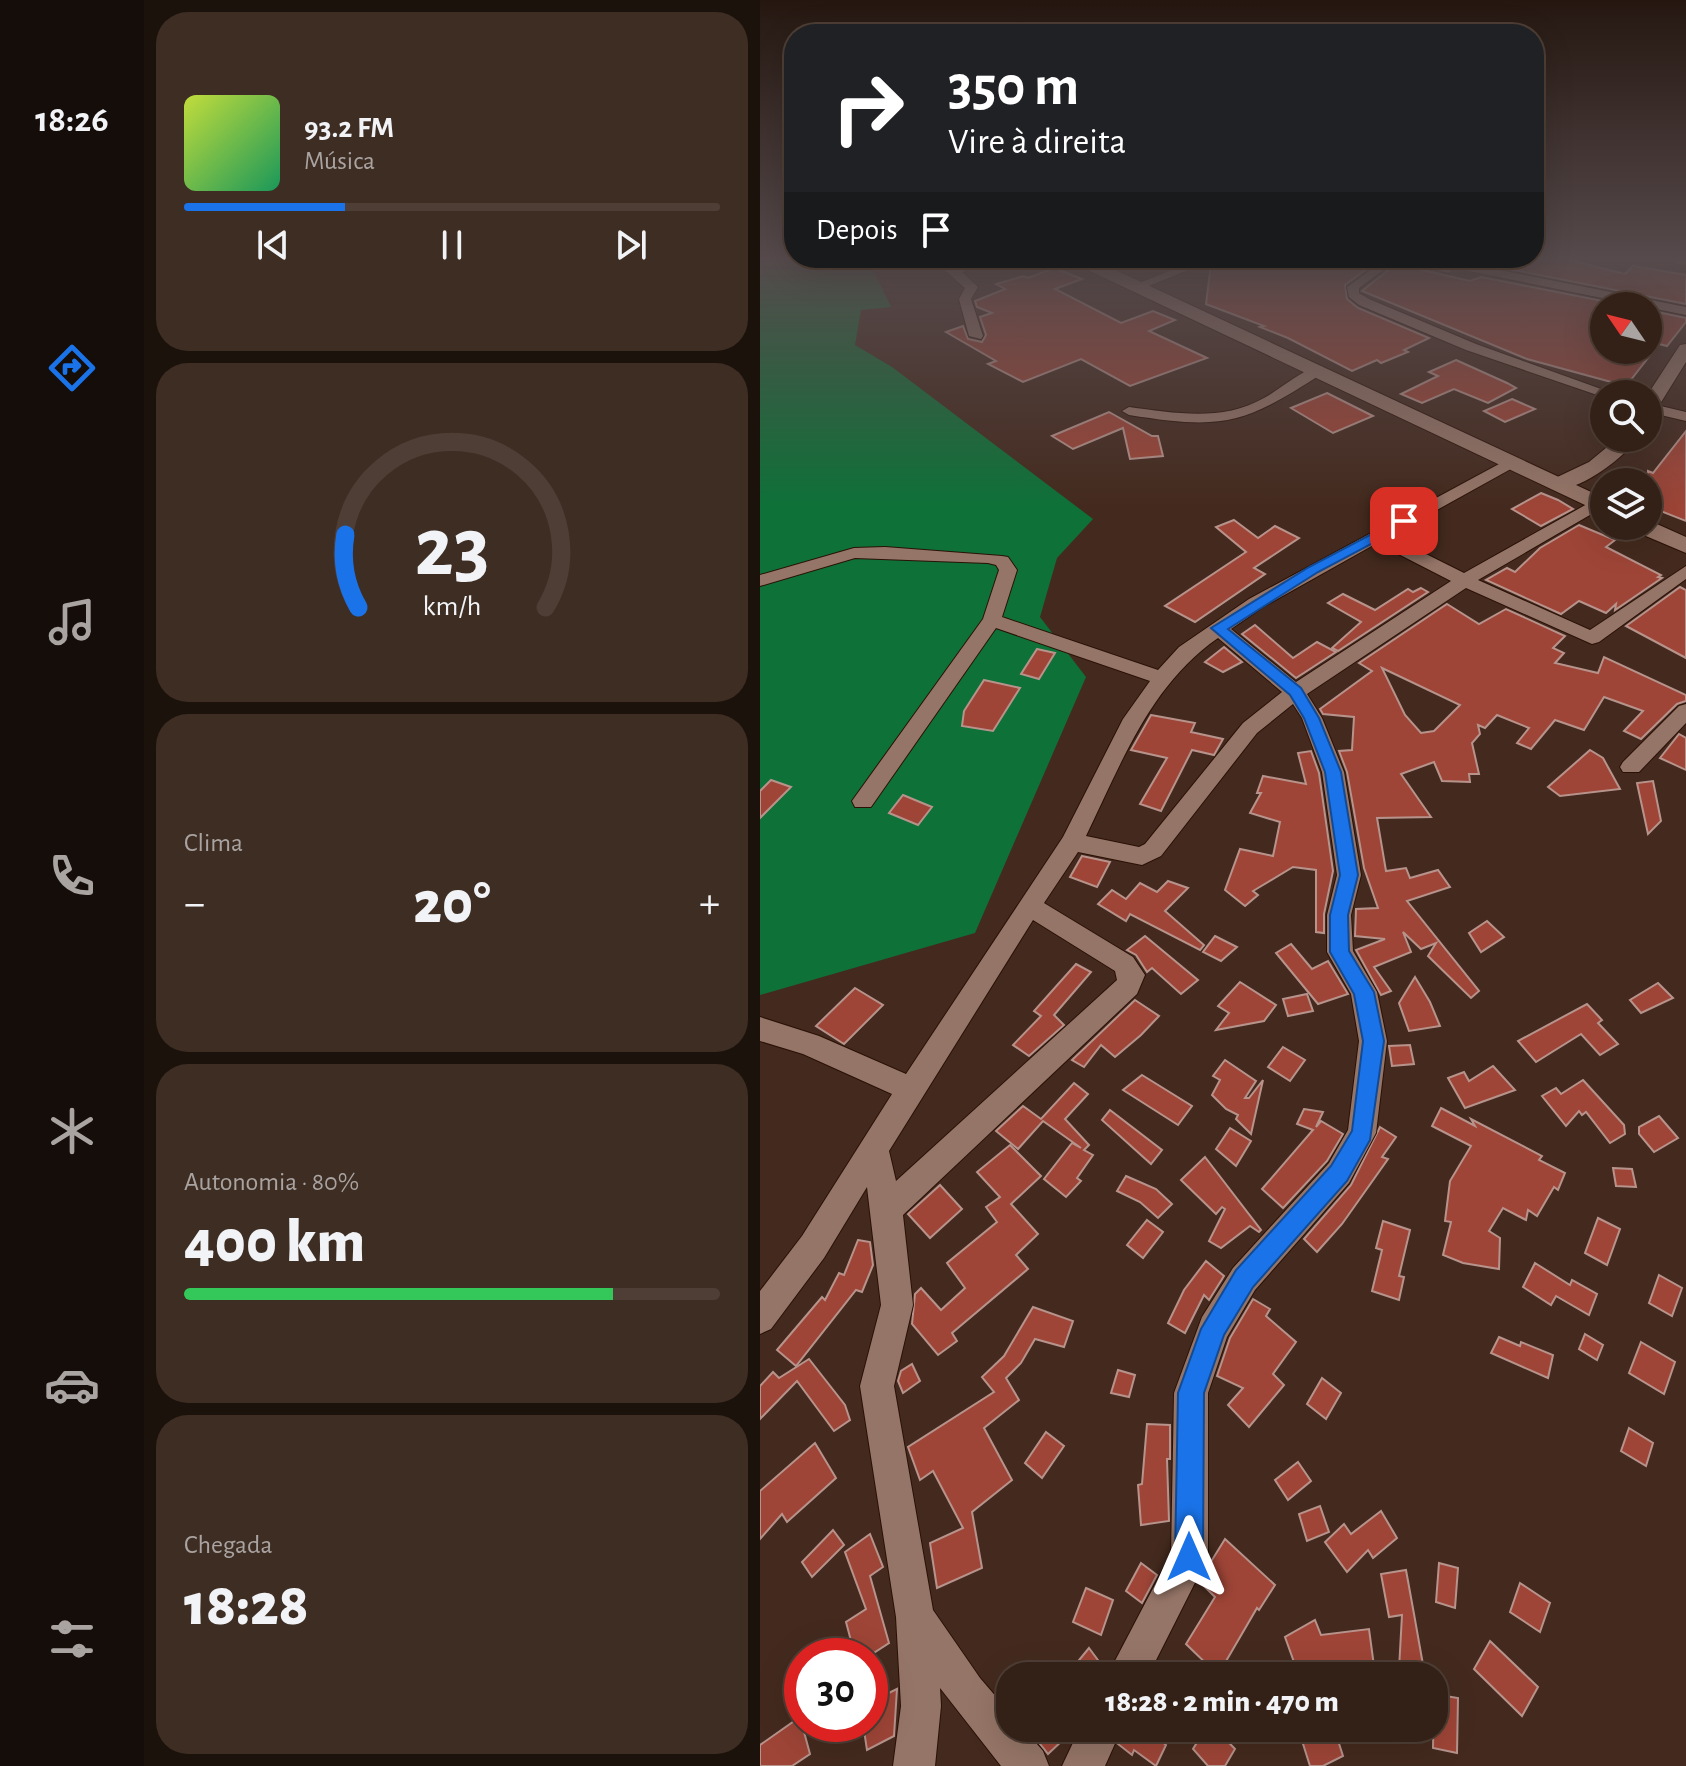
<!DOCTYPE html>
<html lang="pt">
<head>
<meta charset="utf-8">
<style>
	:root { --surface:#332016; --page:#3e2d23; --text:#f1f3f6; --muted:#a9a3a1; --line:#4e3e35; --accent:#1a73e8 }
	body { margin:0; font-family:"Alegreya Sans",sans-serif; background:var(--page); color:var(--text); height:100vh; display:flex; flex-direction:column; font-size:30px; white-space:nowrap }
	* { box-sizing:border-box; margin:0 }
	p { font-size:26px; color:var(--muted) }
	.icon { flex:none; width:44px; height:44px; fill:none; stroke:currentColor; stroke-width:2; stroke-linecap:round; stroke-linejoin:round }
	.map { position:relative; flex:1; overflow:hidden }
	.side { display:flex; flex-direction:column; gap:12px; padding:12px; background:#1c120c; width:616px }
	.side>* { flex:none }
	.guide { position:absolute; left:24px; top:24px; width:760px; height:244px; border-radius:32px; box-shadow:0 8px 32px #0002,0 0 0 2px var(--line); background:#202124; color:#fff; overflow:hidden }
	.needle { width:52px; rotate:305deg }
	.tools { position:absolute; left:830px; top:292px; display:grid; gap:16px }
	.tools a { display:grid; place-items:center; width:72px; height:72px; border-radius:50%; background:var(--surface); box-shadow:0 8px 32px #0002,0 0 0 2px var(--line); font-size:40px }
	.speed { position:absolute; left:24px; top:1638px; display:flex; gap:16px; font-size:40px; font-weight:700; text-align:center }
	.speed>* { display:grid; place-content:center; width:104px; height:104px; border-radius:50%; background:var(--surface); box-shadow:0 8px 32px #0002,0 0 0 2px var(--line); line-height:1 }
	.speed .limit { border:12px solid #d22; background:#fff; color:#111 }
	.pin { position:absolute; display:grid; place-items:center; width:68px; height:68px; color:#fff; margin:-34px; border-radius:16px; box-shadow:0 4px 12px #0006 }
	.me { position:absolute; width:88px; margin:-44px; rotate:0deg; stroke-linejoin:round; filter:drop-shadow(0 0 6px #0008) }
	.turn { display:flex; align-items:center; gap:28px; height:168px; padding:0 32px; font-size:36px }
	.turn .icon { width:104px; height:104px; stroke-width:2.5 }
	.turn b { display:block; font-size:56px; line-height:68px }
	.then { display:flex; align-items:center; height:76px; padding:0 32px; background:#0003; gap:16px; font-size:30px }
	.big { font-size:60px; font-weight:800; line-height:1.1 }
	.side .card { flex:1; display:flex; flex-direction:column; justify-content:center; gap:12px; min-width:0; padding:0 28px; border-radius:32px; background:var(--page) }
	.side .dial { align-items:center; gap:0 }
	.dial svg { height:208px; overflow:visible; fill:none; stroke:var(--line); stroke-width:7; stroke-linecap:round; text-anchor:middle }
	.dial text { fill:var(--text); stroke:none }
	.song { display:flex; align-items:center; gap:24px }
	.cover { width:96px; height:96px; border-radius:12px; background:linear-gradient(135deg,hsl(70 70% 55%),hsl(150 70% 35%)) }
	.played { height:8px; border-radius:4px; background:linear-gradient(90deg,var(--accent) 30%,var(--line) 30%) }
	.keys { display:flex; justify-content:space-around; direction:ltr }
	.heat { display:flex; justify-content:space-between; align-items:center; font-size:44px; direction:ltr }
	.charge { height:12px; border-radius:6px; background:linear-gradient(90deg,#34c759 80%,var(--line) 0) }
	.trip { position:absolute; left:236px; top:1662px; width:452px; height:80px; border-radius:32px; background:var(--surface); box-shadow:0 8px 32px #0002,0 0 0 2px var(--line); font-weight:800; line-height:80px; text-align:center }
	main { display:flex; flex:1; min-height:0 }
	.tabs { display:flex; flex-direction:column; width:144px; justify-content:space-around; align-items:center; background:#140d09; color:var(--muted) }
	.tabs .icon { width:56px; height:56px }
	.tabs .on { color:var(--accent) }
	.tabs b { font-size:36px; color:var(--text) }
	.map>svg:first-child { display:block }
	.forest { fill:#0e7138 }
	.building { fill:#9e4537; stroke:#b7938c; stroke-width:2; fill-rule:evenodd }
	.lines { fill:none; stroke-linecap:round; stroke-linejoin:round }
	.minor-casing { stroke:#2a1106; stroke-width:2 }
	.tertiary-casing { stroke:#2a1106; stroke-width:2 }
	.secondary-casing { stroke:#2a1106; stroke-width:2 }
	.minor { fill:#957567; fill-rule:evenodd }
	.tertiary { fill:#957567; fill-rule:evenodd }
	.secondary { fill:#957567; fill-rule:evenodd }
	.route { fill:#1a73e8; stroke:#114b97; stroke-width:2 }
</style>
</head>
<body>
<main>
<nav class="tabs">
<b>18:26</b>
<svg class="icon on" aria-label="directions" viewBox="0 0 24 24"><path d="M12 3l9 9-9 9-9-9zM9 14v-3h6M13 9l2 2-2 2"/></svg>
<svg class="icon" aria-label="music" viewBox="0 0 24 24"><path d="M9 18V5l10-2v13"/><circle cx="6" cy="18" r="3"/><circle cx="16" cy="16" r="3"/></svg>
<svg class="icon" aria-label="phone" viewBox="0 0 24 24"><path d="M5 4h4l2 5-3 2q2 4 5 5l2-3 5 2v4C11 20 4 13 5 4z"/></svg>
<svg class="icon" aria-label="climate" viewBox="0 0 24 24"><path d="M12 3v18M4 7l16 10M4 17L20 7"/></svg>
<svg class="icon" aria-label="car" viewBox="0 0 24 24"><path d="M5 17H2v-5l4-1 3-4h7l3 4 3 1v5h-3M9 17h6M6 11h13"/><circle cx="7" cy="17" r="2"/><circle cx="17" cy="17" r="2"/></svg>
<svg class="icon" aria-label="filters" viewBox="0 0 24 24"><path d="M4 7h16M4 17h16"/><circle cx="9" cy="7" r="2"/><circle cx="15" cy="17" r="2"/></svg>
</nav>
<section class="side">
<div class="card">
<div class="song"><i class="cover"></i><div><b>93.2 FM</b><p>Música</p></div></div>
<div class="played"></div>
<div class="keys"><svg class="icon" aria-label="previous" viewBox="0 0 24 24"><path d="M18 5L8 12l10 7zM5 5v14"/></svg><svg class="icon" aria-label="pause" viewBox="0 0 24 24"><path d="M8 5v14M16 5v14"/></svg><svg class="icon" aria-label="next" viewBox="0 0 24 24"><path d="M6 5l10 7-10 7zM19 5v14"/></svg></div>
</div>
<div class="card dial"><svg viewBox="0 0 100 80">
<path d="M14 69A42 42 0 1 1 86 69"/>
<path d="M14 69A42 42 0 0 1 9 41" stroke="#1a73e8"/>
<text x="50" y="56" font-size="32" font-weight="700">23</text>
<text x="50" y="72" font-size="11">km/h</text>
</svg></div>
<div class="card"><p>Clima</p>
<div class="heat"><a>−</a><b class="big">20°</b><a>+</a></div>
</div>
<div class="card"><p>Autonomia · 80%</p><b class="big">400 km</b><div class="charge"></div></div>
<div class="card"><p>Chegada</p><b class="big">18:28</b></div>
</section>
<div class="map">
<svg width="926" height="1766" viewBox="0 0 926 1766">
	<rect width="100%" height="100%" fill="#442a1e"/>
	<polygon class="forest" points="0,260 108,260 131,307 101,310 95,345 132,367 333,519 297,558 280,617 326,677 215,933 0,995"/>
	<g class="building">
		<polygon points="456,260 604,260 616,262 585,285 587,299 598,308 669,338 644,350 648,352 621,363 617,360 592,371 528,338 500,327 504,326 446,304 451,264"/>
		<polygon points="747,260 809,260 865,274 873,266 926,275 926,304 739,267"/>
		<polygon points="636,264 710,281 721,277 848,302 844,306 844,350 865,354 868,350 888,350 888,310 926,318 926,322 907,346 899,344 866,386 767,359 602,291"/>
		<polygon points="294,268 322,279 295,289 361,323 393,311 415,320 389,331 447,358 370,386 321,359 263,382 228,364 236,361 186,332 203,326 208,339 222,342 226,335 220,317 232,313 217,307 215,301 245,289 236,284 264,276 268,278"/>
		<polygon points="696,360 747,383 756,388 728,403 694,389 662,403 641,394 678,376 669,372"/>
		<polygon points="567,393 613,416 573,433 531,408"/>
		<polygon points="752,399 775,409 745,422 724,411"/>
		<polygon points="349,412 392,436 398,436 403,456 370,459 363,428 313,449 292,436"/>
		<polygon points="926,431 926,521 888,506 888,471 893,473"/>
		<polygon points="781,493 798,500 813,509 781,526 752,509"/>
		<polygon points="474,520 498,538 515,526 539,538 494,568 505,574 435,622 405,606 486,552 456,527"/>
		<polygon points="819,525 855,540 846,547 901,575 898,577 902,578 855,610 856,604 846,613 819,601 801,614 726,580 747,568 755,572 780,548"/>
		<polygon points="920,587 926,590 926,658 866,626"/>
		<polygon points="661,588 668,592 578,651 572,648 601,622 568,603 583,594 615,610 648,589 653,592"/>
		<path d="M 687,604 L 719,624 L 746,609 L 805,636 L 793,648 L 804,653 L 795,663 L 838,673 L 844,657 L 926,695 L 926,701 L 917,704 L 881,739 L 864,731 L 883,711 L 844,697 L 824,730 L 795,720 L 771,749 L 757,743 L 769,728 L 737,715 L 725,728 L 718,725 L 720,734 L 712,743 L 719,774 L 709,774 L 710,782 L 682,781 L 674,762 L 641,774 L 671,817 L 617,818 L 626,871 L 646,868 L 650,878 L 678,870 L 690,887 L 647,901 L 719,991 L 711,998 L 668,956 L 676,943 L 661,949 L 643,932 L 651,952 L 614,967 L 631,991 L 621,995 L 596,950 L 625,939 L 595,936 L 596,909 L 618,908 L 604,868 L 587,772 L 579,751 L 592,750 L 594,717 L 563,714 L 560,709 L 612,671 L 599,663 ZM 622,668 L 700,705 L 674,731 L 661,733 L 645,715 Z"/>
		<polygon points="495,625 533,658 557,642 576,652 536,678 482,634"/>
		<polygon points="464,647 482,662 463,672 445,662"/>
		<polygon points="277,649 295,653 279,679 261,674"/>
		<polygon points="224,680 260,688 233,731 202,726 204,711"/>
		<polygon points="391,715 435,723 431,732 463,739 454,755 432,750 401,811 380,804 407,758 371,750"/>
		<polygon points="919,734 926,738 926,770 900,758"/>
		<polygon points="830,750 843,758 860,789 800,796 788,787"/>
		<polygon points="551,751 559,773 573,871 564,914 564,933 556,932 556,870 533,867 493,891 498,895 485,906 465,890 480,849 513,856 520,822 490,813 501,793 497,793 503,776 546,784 538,753"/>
		<polygon points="11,780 31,787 0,818 0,791"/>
		<polygon points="893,781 901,821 888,834 877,783"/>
		<polygon points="143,795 172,807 158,825 129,813"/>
		<polygon points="322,856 350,862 337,887 310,877"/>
		<polygon points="408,881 428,888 405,911 444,945 440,950 370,914 366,921 338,904 352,890 366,899 380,883 397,892"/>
		<polygon points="727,921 744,937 721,952 709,933"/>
		<polygon points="385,936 438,980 421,994 392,968 387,972 376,955 367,950"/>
		<polygon points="455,936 477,947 461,961 443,952"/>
		<polygon points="531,944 552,969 568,961 588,994 558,1004 516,953"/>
		<polygon points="316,964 331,972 294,1015 304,1025 269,1056 253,1045 281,1016 274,1011"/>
		<polygon points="655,977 670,1002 680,1026 649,1031 639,1003"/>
		<polygon points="480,982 516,1005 504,1021 456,1030 469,1013 458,1006"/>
		<polygon points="898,983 913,998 881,1013 870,1000"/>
		<polygon points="95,988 123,1005 84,1044 56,1026"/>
		<polygon points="547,994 553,1011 528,1016 523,999"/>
		<polygon points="375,1000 399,1016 381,1035 355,1057 341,1045 324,1067 312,1060"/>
		<polygon points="827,1004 842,1020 838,1023 858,1044 840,1055 821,1034 776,1062 758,1041"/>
		<polygon points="650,1045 654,1064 632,1066 629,1046"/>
		<polygon points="523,1047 545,1060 530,1081 508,1067"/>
		<polygon points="465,1060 496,1081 485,1098 489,1098 503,1080 491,1134 476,1119 478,1115 466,1109 452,1095 460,1080 453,1076"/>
		<polygon points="733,1066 755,1090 705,1108 688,1078 704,1072 709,1081"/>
		<polygon points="382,1075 432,1106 418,1125 363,1090"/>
		<polygon points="823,1080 864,1125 865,1134 850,1143 826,1112 822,1115 819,1111 806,1126 782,1096 796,1088 801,1094"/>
		<polygon points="314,1083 328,1094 305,1119 329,1145 324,1150 333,1155 317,1178 321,1181 306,1197 284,1179 312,1143 321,1148 283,1121 258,1149 236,1131 263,1106 281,1119"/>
		<polygon points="681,1108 715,1126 711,1119 782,1156 779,1160 805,1173 798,1190 794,1187 777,1216 768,1210 766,1220 743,1208 729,1231 740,1238 739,1269 703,1263 683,1255 691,1222 685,1221 690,1181 711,1146 672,1126"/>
		<polygon points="544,1109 563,1112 556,1127 561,1121 583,1134 567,1161 523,1208 502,1189 553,1130 537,1124"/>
		<polygon points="350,1110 402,1150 391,1164 342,1120"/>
		<polygon points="899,1116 918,1138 894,1152 879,1134 879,1127"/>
		<polygon points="620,1127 636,1137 622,1157 628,1159 582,1224 557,1252 544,1239 591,1185"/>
		<polygon points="470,1128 491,1141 476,1166 456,1149"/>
		<polygon points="250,1145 281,1176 251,1204 278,1234 256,1255 268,1269 192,1333 197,1341 178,1355 152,1324 155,1294 161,1288 181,1310 205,1288 187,1263 237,1222 226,1207 240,1197 217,1172"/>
		<polygon points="445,1157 501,1230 499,1232 490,1226 461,1248 449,1241 465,1209 462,1207 456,1214 421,1180"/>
		<polygon points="853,1168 872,1169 876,1187 856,1186"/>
		<polygon points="366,1176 396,1189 412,1204 398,1218 380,1202 357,1191"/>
		<polygon points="180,1185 202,1209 170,1238 148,1214"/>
		<polygon points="838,1218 860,1229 847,1265 825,1253"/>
		<polygon points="387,1220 403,1232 383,1258 367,1245"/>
		<polygon points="623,1221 650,1230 639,1276 644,1277 639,1300 612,1291 622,1250 616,1248"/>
		<polygon points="98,1240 110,1242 113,1265 102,1292 96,1290 36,1366 17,1350 62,1297 65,1300 79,1273 84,1275"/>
		<polygon points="446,1261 464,1276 449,1300 444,1295 425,1333 408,1323 424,1290"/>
		<polygon points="775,1263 810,1285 812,1280 837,1294 829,1315 796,1296 791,1305 763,1287"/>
		<polygon points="899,1275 922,1288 912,1316 889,1303"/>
		<polygon points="493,1299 510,1309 506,1316 536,1342 513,1374 524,1385 489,1427 468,1405 483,1388 457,1376 470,1338"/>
		<polygon points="273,1307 313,1321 304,1347 275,1339 261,1363 246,1378 259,1400 224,1428 252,1480 212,1512 222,1568 177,1588 170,1543 203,1528 173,1471 160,1480 148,1447 234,1392 222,1377 244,1356"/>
		<polygon points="825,1334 843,1345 837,1360 819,1349"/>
		<polygon points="739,1337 760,1346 761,1342 793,1355 788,1378 731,1353"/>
		<polygon points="881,1342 915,1362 904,1394 869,1373"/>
		<polygon points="49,1359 85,1405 90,1420 74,1431 37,1381 0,1419 0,1386 13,1372 19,1378"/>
		<polygon points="152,1364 160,1381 143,1393 138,1381 141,1371"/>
		<polygon points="358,1370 375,1375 369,1397 351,1393"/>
		<polygon points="562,1378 581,1393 566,1419 547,1404"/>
		<polygon points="387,1424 410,1425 410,1459 407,1459 409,1521 381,1525 378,1485 382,1484"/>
		<polygon points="869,1428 893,1443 886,1466 861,1451"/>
		<polygon points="286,1432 304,1446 282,1478 265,1463"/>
		<polygon points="55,1443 76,1478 27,1522 22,1514 0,1539 0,1491"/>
		<polygon points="538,1462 551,1481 528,1500 515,1480"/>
		<polygon points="560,1506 569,1532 547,1541 539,1514"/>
		<polygon points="621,1511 637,1538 613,1558 608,1550 587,1572 565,1542 584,1524 591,1534"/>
		<polygon points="73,1530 84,1545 52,1577 42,1562"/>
		<polygon points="110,1534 123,1567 110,1576 129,1643 109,1656 95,1656 86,1622 106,1609 85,1552"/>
		<polygon points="465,1539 515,1585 499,1610 497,1608 458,1675 426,1644 455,1597 439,1581"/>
		<polygon points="381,1563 397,1575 382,1603 366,1591"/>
		<polygon points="679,1563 698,1568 695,1608 676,1602"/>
		<polygon points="646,1570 654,1614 665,1676 639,1669 642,1615 629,1617 621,1574"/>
		<polygon points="760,1583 790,1603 780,1632 750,1612"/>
		<polygon points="326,1588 353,1600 341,1635 313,1622"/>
		<polygon points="555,1620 561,1635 609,1629 614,1666 565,1672 558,1676 539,1676 525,1637"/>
		<polygon points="730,1641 778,1687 762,1716 714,1669"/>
		<polygon points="329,1648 346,1671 344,1676 306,1676"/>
		<polygon points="137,1689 134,1736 107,1750 103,1724 110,1724 110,1702"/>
		<polygon points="674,1694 698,1698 697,1753 673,1748"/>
		<polygon points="40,1717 50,1754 32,1766 0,1766 0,1745"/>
		<polygon points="267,1728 299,1728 304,1739 288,1754"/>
		<polygon points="365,1728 384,1728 406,1745 396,1766 374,1750 372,1755 358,1744"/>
		<polygon points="446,1728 455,1728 475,1749 465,1766 448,1766 433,1749"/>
		<polygon points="538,1728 574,1728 583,1756 563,1766 550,1766"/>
	</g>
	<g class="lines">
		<defs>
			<g id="minor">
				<polygon points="173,260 186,260 195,266 214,260 230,260 202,272 218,287 211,299 223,336 221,339 209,336 199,299 205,288"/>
				<polygon points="437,260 453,260 384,288 374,285"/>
				<polygon points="624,260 637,260 599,288 599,293 609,299 716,344 855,394 844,394 843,397 706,350 599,305 589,297 587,287"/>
				<polygon points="638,260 690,260 926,307 926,315 694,268 689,273"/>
				<path d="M 558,366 L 563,367 L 563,373 C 483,425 464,430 369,415 L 362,411 L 369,407 C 415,413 462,422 504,398 C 522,388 539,372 558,366 Z"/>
				<polygon points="888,403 926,412 926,421 888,412"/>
				<path d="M 752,457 L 758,459 L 758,465 L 630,536 L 704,573 L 836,499 L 844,504 L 842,508 L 718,580 L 830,630 L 926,566 L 926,579 L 839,642 L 832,644 L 706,588 L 547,694 L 562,718 L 584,772 L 601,875 L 591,915 L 593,951 L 617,992 L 627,1041 L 616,1133 L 589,1183 L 495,1290 L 467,1337 L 448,1393 L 448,1557 L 388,1676 L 347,1676 L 411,1554 L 414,1393 L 442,1317 L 473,1268 L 569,1163 L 588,1130 L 599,1041 L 591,994 L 567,952 L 567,915 L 577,875 L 562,772 L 542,718 L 533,704 L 497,733 L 401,856 L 382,865 L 318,852 L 284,903 L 373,957 L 385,975 L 377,994 L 143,1215 L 153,1305 L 134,1386 L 173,1610 L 220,1678 L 250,1713 L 250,1728 L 263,1728 L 283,1751 L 289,1766 L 241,1766 L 180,1688 L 181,1706 L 175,1766 L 133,1766 L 141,1706 L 136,1617 L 100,1386 L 121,1305 L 107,1187 L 64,1258 L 11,1329 L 0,1334 L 0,1291 L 42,1236 L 132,1094 L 43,1054 L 0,1041 L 0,1017 L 59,1036 L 146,1074 L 303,837 L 363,719 L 390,681 L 236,628 L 111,807 L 95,807 L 92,801 L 223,619 L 239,570 L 236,565 L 228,563 L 95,558 L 0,586 L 0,575 L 94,548 L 125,547 L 242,556 L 248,557 L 257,570 L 242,617 L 398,670 L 419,647 L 489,599 ZM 617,543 L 691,581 L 536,682 L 471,629 L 503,607 ZM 458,638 L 522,692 L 483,723 L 385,844 L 379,847 L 326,836 C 361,764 390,685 458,638 ZM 273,920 L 355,971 L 357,980 L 136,1181 L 129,1151 Z"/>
				<polygon points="926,704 926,723 879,772 863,772 860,767 863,762 919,706"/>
				<polygon points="320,1728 362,1728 345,1766 302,1766"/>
			</g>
			<g id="tertiary">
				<polygon points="911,260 926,260 926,265 913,263"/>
				<polygon points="926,344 926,362 895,412 888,414 888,394 920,345"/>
				<path d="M 858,438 L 878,438 C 863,458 817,495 791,488 L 788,484 L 791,480 L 829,462 Z"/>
			</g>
			<g id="secondary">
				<polygon points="313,260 334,260 844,498 844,514 315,264"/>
				<polygon points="888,520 926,537 926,553 874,531 871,526 888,526"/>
			</g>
		</defs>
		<use href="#minor" class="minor-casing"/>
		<use href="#tertiary" class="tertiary-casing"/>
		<use href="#secondary" class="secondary-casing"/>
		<use href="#minor" class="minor"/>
		<use href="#tertiary" class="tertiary"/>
		<use href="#secondary" class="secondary"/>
	</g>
	<linearGradient id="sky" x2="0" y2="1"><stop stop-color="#251710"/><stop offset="0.51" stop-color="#564a4c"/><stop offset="1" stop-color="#564a4c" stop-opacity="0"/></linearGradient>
	<rect width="926" height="507" fill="url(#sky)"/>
	<polygon class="route" points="644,517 649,518 649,524 558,572 468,629 541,688 559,718 581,772 598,875 588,915 589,951 614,992 624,1041 610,1140 587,1181 493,1287 464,1335 444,1393 443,1557 439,1567 429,1571 419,1567 415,1557 418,1393 441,1329 476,1270 571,1166 592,1131 603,1041 594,994 570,952 570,915 580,875 565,772 544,718 530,695 451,628 549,567"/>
</svg>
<div class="tools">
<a><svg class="needle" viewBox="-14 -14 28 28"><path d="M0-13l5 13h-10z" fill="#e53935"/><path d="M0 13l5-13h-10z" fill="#a9a3a1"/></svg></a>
<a><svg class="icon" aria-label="search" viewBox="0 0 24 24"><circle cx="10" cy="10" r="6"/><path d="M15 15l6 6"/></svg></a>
<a><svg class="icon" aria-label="layers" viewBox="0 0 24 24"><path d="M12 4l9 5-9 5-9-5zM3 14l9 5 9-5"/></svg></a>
</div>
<div class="speed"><div class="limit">30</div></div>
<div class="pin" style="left:644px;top:521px;background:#d93025"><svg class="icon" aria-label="arrive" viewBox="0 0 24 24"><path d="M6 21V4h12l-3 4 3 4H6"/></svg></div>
<svg class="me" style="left:429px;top:1557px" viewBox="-20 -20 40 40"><path d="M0-17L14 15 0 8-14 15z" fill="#1a73e8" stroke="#fff" stroke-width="4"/></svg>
<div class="trip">18:28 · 2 min · 470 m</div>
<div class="guide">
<div class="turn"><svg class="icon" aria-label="right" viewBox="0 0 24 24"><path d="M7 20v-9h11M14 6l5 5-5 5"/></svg><div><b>350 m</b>Vire à direita</div></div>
<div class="then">Depois<svg class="icon" aria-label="arrive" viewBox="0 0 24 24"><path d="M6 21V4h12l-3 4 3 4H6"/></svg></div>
</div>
</div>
</main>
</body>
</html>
